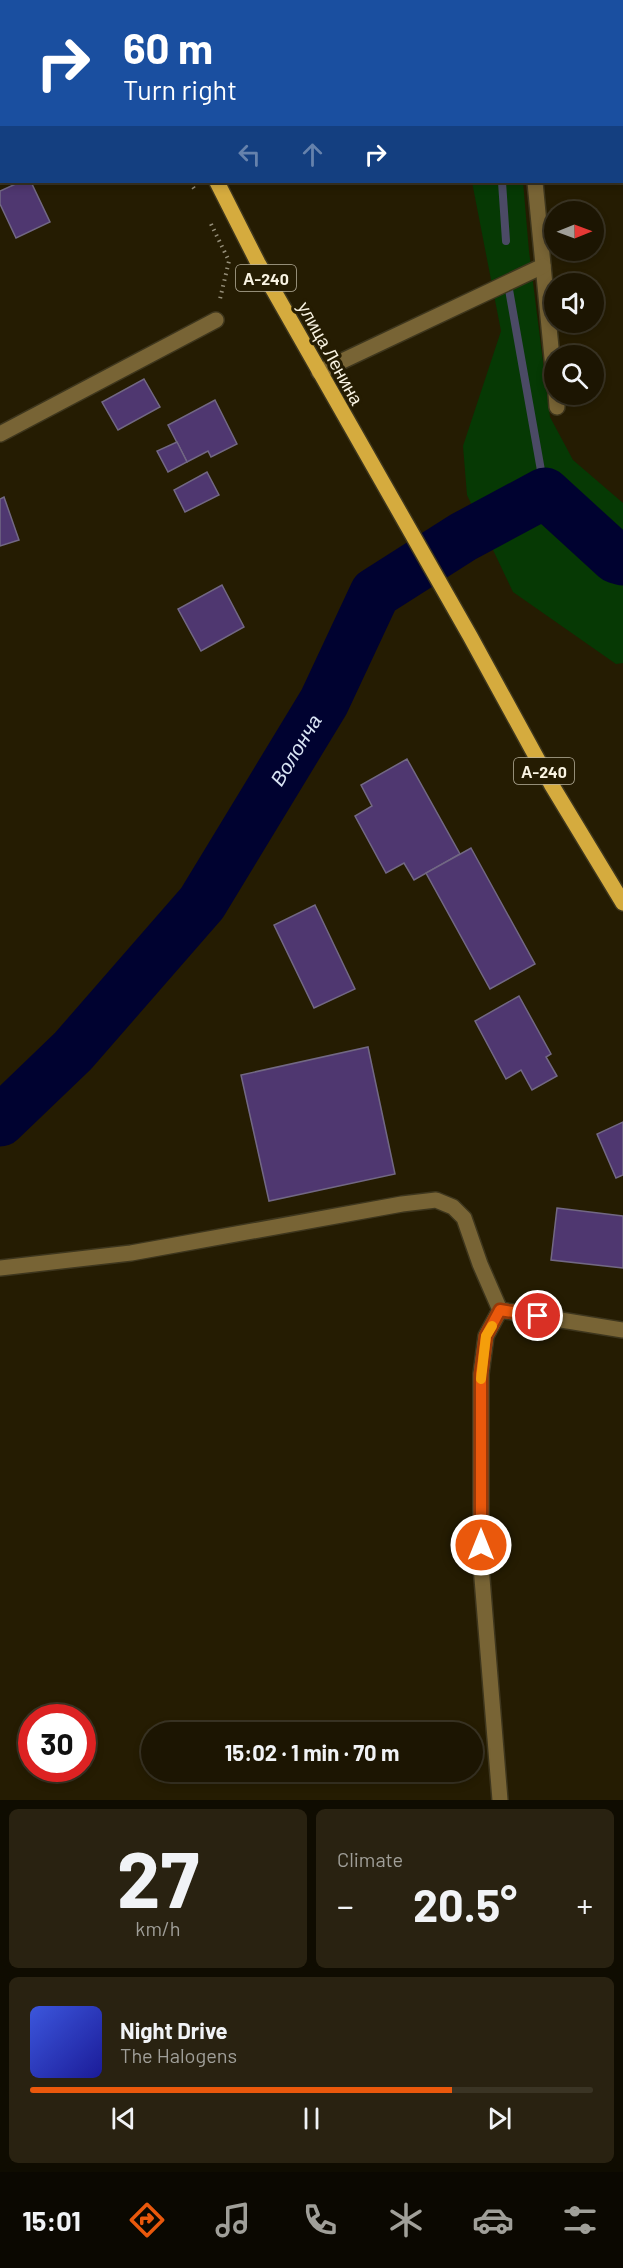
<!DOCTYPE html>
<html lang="en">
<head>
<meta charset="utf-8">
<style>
	:root { --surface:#1c1502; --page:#292211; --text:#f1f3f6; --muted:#a09f99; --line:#3a3424; --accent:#ea580c }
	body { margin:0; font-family:Barlow,sans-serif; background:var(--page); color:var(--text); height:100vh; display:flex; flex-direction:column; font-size:22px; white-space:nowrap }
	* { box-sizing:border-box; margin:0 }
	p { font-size:20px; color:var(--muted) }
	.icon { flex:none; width:33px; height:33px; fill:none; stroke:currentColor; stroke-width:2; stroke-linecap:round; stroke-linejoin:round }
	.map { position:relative; height:1800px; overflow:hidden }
	.panel { display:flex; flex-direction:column; gap:9px; padding:9px; background:#0f0c01; flex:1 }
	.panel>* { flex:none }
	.hud { position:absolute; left:0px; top:0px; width:624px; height:183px; box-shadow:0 3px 9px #0003,0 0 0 2px var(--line); background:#1a4fa0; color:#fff; overflow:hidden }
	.needle { width:39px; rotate:89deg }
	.tools { position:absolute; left:544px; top:201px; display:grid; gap:12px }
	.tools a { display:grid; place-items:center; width:60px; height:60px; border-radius:50%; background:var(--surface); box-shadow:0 3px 9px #0003,0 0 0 2px var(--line); font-size:30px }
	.speed { position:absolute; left:18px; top:1704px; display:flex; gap:12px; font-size:30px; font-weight:700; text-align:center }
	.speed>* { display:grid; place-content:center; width:78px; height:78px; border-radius:50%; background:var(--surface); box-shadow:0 3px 9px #0003,0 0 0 2px var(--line); line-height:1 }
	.speed .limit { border:9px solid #d22; background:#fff; color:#111 }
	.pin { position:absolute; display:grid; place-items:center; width:51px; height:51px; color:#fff; margin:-26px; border:3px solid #fff; border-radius:50%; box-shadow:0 2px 6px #0007 }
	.me { position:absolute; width:66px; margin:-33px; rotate:0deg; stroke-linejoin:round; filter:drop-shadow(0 0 4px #0008) }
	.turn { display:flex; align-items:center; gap:21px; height:126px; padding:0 24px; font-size:27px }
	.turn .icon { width:78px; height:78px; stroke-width:2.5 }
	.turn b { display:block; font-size:42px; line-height:51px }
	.lanes { display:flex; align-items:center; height:57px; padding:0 24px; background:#0003; justify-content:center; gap:30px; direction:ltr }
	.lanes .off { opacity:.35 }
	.big { font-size:45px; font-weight:700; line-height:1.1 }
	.panel .tile { flex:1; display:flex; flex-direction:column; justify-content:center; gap:9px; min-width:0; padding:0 21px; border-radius:9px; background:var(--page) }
	.panel .dial { align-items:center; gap:0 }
	.dial b { font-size:78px; line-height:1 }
	.song { display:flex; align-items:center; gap:18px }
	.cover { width:72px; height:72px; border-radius:9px; background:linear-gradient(135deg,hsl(230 70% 55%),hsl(240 70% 35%)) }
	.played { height:6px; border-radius:3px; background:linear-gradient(90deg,var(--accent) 75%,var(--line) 75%) }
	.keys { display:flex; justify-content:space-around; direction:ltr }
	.heat { display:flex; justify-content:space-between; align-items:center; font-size:33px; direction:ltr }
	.panel .tiles { flex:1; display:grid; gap:9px; grid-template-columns:1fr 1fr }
	.tile:last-child { grid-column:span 2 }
	.trip { position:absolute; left:141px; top:1722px; width:342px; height:60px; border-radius:30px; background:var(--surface); box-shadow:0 3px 9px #0003,0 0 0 2px var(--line); font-weight:700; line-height:60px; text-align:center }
	.dock { display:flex; height:96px; justify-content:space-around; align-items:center; background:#0b0801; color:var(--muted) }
	.dock .icon { width:42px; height:42px }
	.dock .on { color:var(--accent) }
	.dock b { font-size:27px; color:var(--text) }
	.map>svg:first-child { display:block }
	.green { fill:#063904 }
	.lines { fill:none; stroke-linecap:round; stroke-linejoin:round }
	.stream { stroke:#4b4a65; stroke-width:8 }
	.river { stroke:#000230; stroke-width:51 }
	.building { fill:#4f3770; stroke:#726884; stroke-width:1.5 }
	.minor-casing { stroke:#3e361d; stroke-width:18 }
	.major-casing { stroke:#3e361d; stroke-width:18 }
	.path { stroke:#958e79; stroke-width:4; stroke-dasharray:1.5 4.5; stroke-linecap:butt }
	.minor { stroke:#786435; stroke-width:15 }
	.major { stroke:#d5ab3e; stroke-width:15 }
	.route-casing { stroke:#983908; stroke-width:15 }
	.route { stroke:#ea580c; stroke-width:10 }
	.slow { stroke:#f59e0b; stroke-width:10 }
	.labels { text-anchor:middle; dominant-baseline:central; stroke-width:6; stroke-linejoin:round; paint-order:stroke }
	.shield { fill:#251c02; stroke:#b9b29f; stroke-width:1.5 }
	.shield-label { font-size:16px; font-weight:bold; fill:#f9f3e2 }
	.street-label { font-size:18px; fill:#f9f3e2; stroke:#251c02 }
	.water-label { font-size:20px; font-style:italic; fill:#d9e4f4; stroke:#251c02 }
</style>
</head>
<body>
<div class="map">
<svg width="623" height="1800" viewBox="0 0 623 1800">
	<rect width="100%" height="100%" fill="#251c02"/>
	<polygon class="green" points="472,182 523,182 529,251 550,417 573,460 623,503 623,663 616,664 513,592 467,495 463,446 501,331"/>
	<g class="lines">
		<g class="stream">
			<polyline points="491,0 492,2"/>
			<polyline points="502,182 506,241"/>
			<polyline points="508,284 545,493"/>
		</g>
		<path class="river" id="s1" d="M 0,1121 L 73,1051 L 202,903 L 324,702 L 375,593 L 463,537 L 545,493 L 616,558 L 623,560"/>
	</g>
	<g class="building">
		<polygon points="20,182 31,182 50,222 16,238 0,204 0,191"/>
		<polygon points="144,379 160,407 118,430 102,402"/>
		<polygon points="215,400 237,444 211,457 208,451 187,462 168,425"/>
		<polygon points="177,442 187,462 168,472 157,451"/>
		<polygon points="207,472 219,495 185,512 174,490"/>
		<polygon points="4,497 19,540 0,546 0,499"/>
		<polygon points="222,585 244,627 201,651 178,609"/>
		<polygon points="407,759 460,854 414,880 404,863 386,873 355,816 372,806 361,785"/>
		<polygon points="471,848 535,964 490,989 426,873"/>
		<polygon points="315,905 355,989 314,1008 274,925"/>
		<polygon points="519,996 551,1054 546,1057 557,1076 532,1090 521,1070 506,1079 475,1021"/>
		<polygon points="368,1047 395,1174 269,1201 241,1075"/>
		<polygon points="623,1122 623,1175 616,1178 597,1134"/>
		<polygon points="557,1208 623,1216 623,1268 551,1260"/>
	</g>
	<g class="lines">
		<defs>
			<g id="minor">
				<polyline points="519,0 519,2"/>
				<polyline points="535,182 555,389"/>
				<polyline points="319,372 543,266"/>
				<polyline points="556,394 557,407"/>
				<polyline points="0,434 216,320"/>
				<polyline points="0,1268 131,1253 402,1204 436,1200 453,1207 464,1218 480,1264 500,1310 623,1330"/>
				<polyline points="500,1310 486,1336 481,1374 481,1566 500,1800"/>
			</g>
			<g id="major">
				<polyline points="123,0 124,2"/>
				<polyline points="217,182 258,263 470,636 551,784 623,903"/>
			</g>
		</defs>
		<use href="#minor" class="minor-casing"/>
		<use href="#major" class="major-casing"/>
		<g class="path">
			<polyline points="190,182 195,190"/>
			<polyline points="211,224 229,261 220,299"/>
		</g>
		<use href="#minor" class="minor"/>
		<use href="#major" class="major"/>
	</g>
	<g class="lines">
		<defs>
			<polyline id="route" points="481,1545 481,1374 486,1336 500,1310 538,1316"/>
		</defs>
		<use href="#route" class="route-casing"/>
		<use href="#route" class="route"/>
		<polyline class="slow" points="481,1379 486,1336 492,1326"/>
	</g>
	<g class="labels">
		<g class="shield">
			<rect x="236" y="265" width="60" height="26" rx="4.5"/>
			<rect x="514" y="758" width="60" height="26" rx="4.5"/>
		</g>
		<g class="shield-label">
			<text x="266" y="278">А-240</text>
			<text x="544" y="771">А-240</text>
		</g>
		<g class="street-label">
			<text transform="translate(331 353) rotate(61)">улица Ленина</text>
		</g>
		<g class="water-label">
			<text stroke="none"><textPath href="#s1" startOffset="477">Волонча</textPath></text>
		</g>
	</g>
</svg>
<div class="tools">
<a><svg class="needle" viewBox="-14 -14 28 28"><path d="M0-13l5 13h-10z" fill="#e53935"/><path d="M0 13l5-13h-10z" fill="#a09f99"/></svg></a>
<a><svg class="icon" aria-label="sound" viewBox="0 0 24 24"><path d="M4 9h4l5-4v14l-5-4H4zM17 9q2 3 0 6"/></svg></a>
<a><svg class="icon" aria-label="search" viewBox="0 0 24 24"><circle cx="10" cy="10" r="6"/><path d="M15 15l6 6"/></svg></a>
</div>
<div class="speed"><div class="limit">30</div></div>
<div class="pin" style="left:538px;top:1316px;background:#d93025"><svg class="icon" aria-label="arrive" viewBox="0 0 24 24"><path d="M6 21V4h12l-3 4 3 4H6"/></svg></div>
<svg class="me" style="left:481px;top:1545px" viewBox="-20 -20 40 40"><circle r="17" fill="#ea580c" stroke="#fff" stroke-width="3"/><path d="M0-11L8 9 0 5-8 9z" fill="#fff"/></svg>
<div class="trip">15:02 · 1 min · 70 m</div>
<div class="hud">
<div class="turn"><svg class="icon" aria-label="right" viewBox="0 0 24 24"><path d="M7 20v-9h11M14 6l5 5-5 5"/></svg><div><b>60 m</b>Turn right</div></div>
<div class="lanes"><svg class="icon off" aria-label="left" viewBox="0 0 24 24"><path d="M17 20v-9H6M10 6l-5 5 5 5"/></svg><svg class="icon off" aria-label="ahead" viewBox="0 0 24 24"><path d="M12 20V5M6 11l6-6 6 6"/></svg><svg class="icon" aria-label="right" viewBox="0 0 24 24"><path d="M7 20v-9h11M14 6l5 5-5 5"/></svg></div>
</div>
</div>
<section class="panel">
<div class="tiles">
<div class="tile dial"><b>27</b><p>km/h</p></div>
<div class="tile"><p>Climate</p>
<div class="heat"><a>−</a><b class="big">20.5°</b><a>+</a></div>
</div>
<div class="tile">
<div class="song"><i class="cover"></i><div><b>Night Drive</b><p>The Halogens</p></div></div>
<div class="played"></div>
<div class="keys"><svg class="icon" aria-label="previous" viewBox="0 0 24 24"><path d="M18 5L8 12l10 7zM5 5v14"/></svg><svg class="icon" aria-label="pause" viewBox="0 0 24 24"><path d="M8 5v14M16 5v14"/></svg><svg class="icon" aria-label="next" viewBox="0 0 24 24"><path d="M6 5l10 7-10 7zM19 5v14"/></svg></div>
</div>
</div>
</section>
<nav class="dock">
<b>15:01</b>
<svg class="icon on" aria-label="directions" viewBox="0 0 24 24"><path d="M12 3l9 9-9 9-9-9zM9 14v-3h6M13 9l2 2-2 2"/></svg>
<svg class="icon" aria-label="music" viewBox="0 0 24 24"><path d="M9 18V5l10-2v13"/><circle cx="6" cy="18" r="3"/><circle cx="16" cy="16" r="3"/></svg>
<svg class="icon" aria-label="phone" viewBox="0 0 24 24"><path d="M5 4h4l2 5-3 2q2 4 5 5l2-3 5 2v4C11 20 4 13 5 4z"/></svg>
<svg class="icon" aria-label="climate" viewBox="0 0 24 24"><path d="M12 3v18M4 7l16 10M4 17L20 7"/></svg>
<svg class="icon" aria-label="car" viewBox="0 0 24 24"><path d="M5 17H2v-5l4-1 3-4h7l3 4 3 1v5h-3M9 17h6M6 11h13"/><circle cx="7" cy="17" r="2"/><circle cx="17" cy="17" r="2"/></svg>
<svg class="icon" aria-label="filters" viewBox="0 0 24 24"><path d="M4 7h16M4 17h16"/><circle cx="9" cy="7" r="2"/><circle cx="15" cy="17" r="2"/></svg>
</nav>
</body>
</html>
